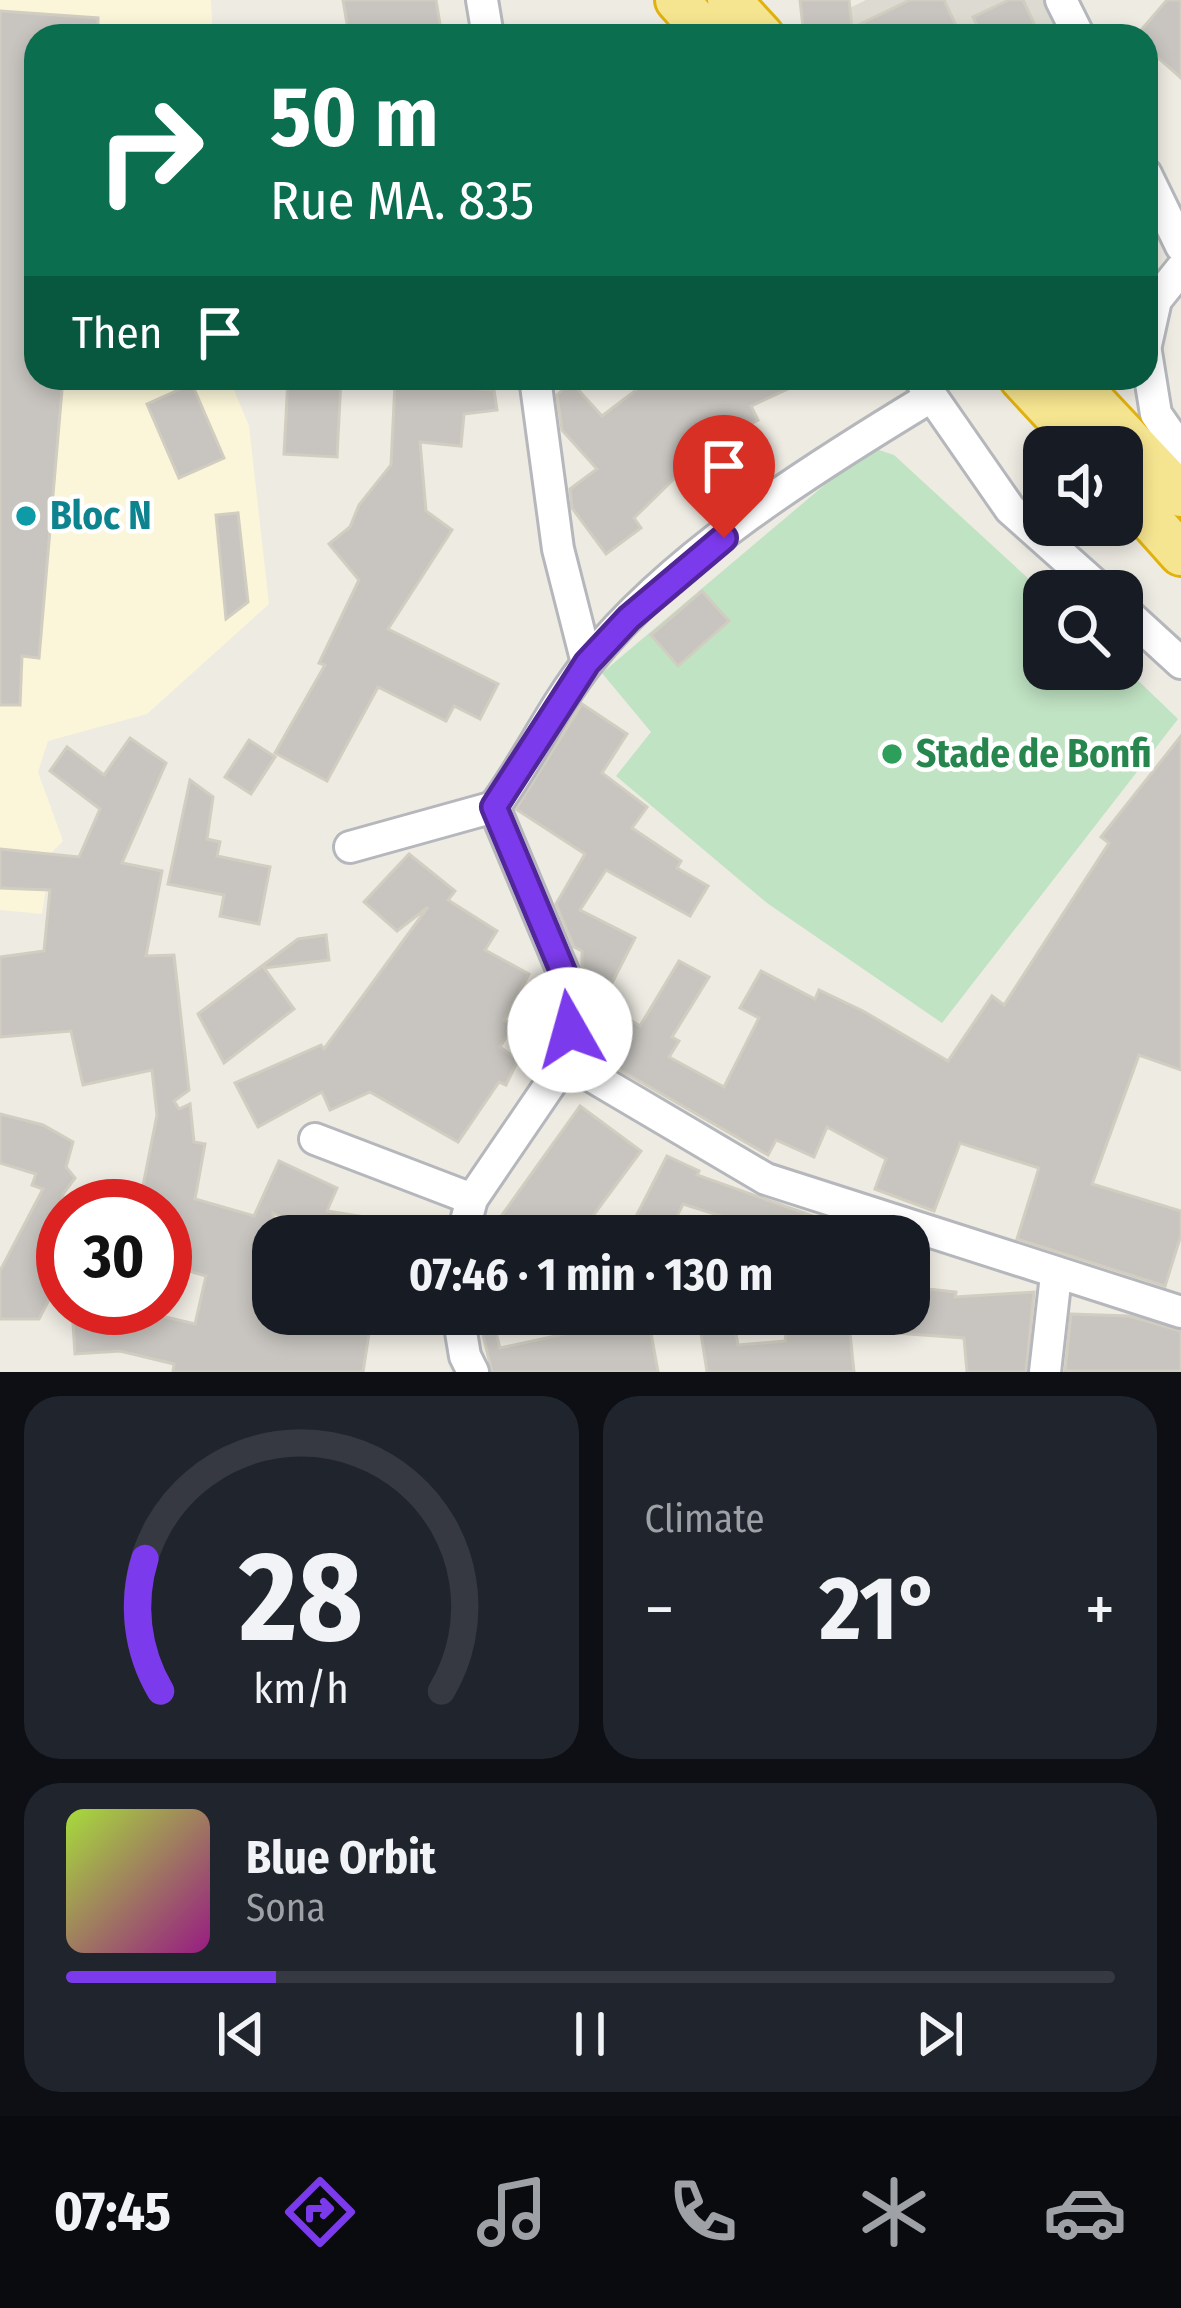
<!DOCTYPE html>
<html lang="en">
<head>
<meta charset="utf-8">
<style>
	:root { --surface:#171b24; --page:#20242c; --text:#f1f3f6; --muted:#9ea1a6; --line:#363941; --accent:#7c3aed }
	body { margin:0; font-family:"Fira Sans Condensed",sans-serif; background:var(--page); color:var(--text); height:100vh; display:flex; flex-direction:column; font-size:45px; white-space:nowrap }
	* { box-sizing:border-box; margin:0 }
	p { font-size:39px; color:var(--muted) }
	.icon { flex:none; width:66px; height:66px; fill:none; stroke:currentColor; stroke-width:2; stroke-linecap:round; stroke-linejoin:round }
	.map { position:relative; height:1372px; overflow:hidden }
	.sheet { display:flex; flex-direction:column; gap:24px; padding:24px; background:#0d0f14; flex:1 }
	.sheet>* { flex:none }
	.top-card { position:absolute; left:24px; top:24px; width:1134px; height:366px; border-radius:36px; box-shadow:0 6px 18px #0003; background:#0b6e4f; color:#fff; overflow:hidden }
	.tools { position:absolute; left:1023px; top:426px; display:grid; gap:24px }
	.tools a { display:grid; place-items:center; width:120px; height:120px; border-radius:24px; background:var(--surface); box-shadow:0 6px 18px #0003; font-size:60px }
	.speed { position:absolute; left:36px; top:1179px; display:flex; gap:24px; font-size:60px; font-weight:700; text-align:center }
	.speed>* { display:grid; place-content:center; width:156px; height:156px; border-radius:50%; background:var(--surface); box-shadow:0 6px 18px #0003; line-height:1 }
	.speed .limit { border:18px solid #d22; background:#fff; color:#111 }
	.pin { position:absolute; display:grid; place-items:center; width:102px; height:102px; color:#fff; margin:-123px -51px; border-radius:50% 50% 50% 0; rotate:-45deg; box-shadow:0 0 12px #0007 }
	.pin .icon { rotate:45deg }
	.me { position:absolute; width:132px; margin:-66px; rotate:353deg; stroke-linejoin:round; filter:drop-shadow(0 0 9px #0008) }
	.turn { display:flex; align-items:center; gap:42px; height:252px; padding:0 48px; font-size:54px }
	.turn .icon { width:156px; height:156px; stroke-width:2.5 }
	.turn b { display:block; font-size:84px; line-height:102px }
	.then { display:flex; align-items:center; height:114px; padding:0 48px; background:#0003; gap:24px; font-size:45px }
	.big { font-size:90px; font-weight:700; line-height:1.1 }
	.sheet .tile { flex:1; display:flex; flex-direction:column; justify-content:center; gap:18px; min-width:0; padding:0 42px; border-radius:36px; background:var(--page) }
	.sheet .dial { align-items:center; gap:0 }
	.dial svg { height:312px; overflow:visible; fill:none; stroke:var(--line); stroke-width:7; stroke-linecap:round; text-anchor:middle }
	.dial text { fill:var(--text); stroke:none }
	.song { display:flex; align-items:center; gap:36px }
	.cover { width:144px; height:144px; border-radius:18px; background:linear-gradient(135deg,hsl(80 70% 55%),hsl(310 70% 35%)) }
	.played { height:12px; border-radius:6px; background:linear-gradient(90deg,var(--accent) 20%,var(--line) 20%) }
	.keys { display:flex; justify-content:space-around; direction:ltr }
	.heat { display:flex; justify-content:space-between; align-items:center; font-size:66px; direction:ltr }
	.sheet .tiles { flex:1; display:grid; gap:24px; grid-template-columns:1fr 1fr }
	.tile:last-child { grid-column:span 2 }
	.trip { position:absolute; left:252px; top:1215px; width:678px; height:120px; border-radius:36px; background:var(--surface); box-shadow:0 6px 18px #0003; font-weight:700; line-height:120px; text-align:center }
	.menu { display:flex; height:192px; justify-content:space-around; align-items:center; background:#090b0e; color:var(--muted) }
	.menu .icon { width:84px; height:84px }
	.menu .on { color:var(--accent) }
	.menu b { font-size:54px; color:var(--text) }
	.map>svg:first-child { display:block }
	.commercial { fill:#fbf6d9 }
	.education { fill:#dcdad1 }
	.green { fill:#c0e3c3 }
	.building { fill:#c8c5c0; stroke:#d1cdc1; stroke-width:3 }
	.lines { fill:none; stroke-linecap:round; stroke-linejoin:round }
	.minor-casing { stroke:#b5b7bc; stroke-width:36 }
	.highway-casing { stroke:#e1b10e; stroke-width:48 }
	.minor { stroke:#fff; stroke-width:30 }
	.highway { stroke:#f6e590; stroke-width:42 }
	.route-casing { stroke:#51269a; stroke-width:30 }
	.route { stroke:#7c3aed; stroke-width:21 }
	.culture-dot { fill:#0f9aa8; stroke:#fff; stroke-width:4.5 }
	.leisure-dot { fill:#2e9e5b; stroke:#fff; stroke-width:4.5 }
	.labels { text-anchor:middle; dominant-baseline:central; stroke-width:9; stroke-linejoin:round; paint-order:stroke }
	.culture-label { font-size:39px; font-weight:bold; fill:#0d838f; stroke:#fff; text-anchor:start }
	.leisure-label { font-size:39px; font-weight:bold; fill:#27864d; stroke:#fff; text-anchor:start }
</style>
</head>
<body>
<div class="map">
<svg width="1181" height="1372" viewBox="0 0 1181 1372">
	<rect width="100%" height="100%" fill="#edebe2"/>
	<polygon class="commercial" points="0,0 211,0 213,36 36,36 36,378 229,378 249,426 269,604 147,714 48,741 38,772 63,841 51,853 42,914 0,910"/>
	<polygon class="education" points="866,0 1050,0 1067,36 793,36"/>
	<polygon class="green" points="879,450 894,455 1044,593 1044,669 1122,665 1178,719 942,1023 767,903 616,776 651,732 602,673 860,455"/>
	<g class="building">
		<polygon points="343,0 436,0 442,36 349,36"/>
		<polygon points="800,0 849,0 852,28 910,0 944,0 961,36 804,36"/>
		<polygon points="1009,0 1023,0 1040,36 982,36 973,17"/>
		<polygon points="1167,0 1181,0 1181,78 1146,47 1146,36 1136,36"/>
		<polygon points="0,11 98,18 98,36 36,36 36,378 63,378 39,658 22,656 20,705 0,705"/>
		<polygon points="288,378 341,378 337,457 284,454"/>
		<polygon points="652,378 812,378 751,406 758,420 702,449 709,457 682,483 676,477 634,518 641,528 606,554 572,508 570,489 597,469 562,430 557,395 571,382 602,416"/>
		<polygon points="395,383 494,390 497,410 464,414 461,446 420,442 426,511 452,530 388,629 498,684 480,719 454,706 446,721 378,687 327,781 275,753 325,665 319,663 359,580 329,544 350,527 359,505 391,465"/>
		<polygon points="192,384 224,458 179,478 147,404"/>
		<polygon points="238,513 248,602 226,619 216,515"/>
		<polygon points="702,591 729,621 678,666 651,635"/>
		<polygon points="582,704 627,734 602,773 647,807 632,828 681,861 677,868 708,886 690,916 606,870 580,910 635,938 612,983 582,968 582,951 574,947 556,904 585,854 516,809"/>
		<polygon points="1181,736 1181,1070 1139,1055 1092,1184 1181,1211 1181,1235 1165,1286 1017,1239 1039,1168 960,1143 934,1211 875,1189 886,1159 827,1127 814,1157 776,1140 768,1155 587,1051 609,1007 640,1026 679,961 709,977 672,1037 679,1041 669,1057 724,1087 759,1018 740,1008 761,971 815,999 819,990 863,1011 948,1061 992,996 1004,1005 1109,843 1101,837"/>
		<polygon points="130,738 166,763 122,863 162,871 146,956 174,955 189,1090 174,1101 179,1109 190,1104 194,1142 205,1144 195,1199 254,1216 279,1161 337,1188 327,1211 403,1223 402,1236 324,1236 273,1213 273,1314 372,1314 363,1372 173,1372 174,1364 120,1351 75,1354 72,1308 128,1308 195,1324 206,1276 165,1264 165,1206 139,1206 157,1115 152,1070 83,1085 71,1031 0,1037 0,957 44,951 50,890 0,888 0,849 79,857 100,809 50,771 67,747 104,775"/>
		<polygon points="249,740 275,757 251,794 225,777"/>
		<polygon points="190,780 213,797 207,839 220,842 217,856 270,867 259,924 220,916 224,895 168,884"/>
		<polygon points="409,854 455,891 448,900 497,931 485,950 529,974 504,1020 514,1025 500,1047 518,1060 506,1085 499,1082 458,1142 370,1092 330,1110 322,1092 258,1127 235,1083 321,1045 324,1049 428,907 397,931 364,902"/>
		<polygon points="326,935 329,960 264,968 294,1009 224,1063 198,1014 298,939"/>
		<polygon points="580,1106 641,1151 578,1236 487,1236"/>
		<polygon points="0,1114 43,1125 73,1142 66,1167 75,1178 63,1194 63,1273 39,1319 0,1319 0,1271 43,1189 32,1185 36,1174 0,1163"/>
		<polygon points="667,1156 699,1171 697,1175 869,1236 784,1236 683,1204 667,1236 626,1236"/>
		<polygon points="909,1287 956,1292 955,1297 1034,1292 1026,1372 967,1372 964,1338 856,1330 857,1314 909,1314"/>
		<polygon points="478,1314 491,1314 500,1348 648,1316 658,1372 492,1372"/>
		<polygon points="698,1314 733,1314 738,1345 785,1341 788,1314 848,1314 854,1372 707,1372"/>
		<polygon points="1071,1314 1129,1316 1181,1331 1181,1371 1065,1371"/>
	</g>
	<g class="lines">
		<defs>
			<g id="minor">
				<polyline points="482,0 488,36"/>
				<polyline points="1061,0 1079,36"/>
				<polyline points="1146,174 1181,246"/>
				<polyline points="1146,345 1156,300 1181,269"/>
				<polyline points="1146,352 1156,414 1181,450"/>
				<polyline points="535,378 558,549 587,663"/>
				<polyline points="919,378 1010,509 1102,591"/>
				<polyline points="1122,609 1181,663"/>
				<polyline points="350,847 494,807"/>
				<polyline points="566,1061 766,1179 1181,1312"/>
				<polyline points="315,1139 472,1199"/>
				<path d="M 462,1236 L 472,1199 L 566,1061 L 574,998 L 494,807 C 528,761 553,706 589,661 C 672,556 815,467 929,398"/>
				<polyline points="458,1314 465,1356 473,1372"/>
				<polyline points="1045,1372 1056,1275"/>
			</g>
			<g id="highway">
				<polyline points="677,0 709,36"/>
				<polyline points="729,0 762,36"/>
				<polyline points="1021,378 1085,447"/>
				<polyline points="1071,378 1181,495"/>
				<polyline points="1122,488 1181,554"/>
			</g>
		</defs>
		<use href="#minor" class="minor-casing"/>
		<use href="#highway" class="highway-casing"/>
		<use href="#minor" class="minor"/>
		<use href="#highway" class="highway"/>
	</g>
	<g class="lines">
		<defs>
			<polyline id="route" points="570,1030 574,998 494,807 587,663 629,618 724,538"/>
		</defs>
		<use href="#route" class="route-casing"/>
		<use href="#route" class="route"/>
	</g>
	<circle class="culture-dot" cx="26" cy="516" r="12"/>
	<circle class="leisure-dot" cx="892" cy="754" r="12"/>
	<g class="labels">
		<g class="culture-label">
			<text x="50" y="516">Bloc N</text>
		</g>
		<g class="leisure-label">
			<text x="916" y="754">Stade de Bonfi</text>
		</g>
	</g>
</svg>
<div class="tools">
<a><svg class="icon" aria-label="sound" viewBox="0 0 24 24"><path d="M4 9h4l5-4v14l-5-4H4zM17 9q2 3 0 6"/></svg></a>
<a><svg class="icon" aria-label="search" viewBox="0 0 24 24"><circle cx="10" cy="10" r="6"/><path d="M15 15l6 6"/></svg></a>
</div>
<div class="speed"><div class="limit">30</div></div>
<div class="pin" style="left:724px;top:538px;background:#d93025"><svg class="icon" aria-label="arrive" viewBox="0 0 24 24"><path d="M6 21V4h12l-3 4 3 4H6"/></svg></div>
<svg class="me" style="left:570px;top:1030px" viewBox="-20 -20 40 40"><circle r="19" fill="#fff"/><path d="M0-13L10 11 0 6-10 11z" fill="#7c3aed"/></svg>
<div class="trip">07:46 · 1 min · 130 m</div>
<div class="top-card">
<div class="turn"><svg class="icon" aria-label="right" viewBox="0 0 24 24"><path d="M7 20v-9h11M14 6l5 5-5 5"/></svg><div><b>50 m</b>Rue MA. 835</div></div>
<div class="then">Then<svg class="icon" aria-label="arrive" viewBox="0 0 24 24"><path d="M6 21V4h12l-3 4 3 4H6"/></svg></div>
</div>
</div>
<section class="sheet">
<div class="tiles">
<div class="tile dial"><svg viewBox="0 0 100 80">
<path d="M14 69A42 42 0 1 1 86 69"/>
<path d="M14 69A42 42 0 0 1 10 35" stroke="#7c3aed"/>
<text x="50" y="56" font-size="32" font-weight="700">28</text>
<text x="50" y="72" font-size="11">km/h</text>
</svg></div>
<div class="tile"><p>Climate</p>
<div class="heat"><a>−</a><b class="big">21°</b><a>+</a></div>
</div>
<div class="tile">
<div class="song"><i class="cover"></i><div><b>Blue Orbit</b><p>Sona</p></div></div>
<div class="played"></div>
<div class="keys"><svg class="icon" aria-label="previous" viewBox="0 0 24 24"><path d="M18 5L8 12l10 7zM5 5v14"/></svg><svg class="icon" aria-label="pause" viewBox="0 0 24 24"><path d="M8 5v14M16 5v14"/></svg><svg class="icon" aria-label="next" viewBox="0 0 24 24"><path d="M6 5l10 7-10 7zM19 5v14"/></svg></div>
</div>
</div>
</section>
<nav class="menu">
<b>07:45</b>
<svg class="icon on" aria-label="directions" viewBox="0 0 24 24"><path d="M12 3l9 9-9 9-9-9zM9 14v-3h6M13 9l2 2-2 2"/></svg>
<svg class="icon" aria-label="music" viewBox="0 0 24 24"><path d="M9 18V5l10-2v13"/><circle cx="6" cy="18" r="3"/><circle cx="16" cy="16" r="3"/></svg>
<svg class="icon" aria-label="phone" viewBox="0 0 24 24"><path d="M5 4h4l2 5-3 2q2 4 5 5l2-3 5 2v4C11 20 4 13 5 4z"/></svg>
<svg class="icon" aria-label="climate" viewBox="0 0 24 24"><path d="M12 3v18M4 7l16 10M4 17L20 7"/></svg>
<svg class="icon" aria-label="car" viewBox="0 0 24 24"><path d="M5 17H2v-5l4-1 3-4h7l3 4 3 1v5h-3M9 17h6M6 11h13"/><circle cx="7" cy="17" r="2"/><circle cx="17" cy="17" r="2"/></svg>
</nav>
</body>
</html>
